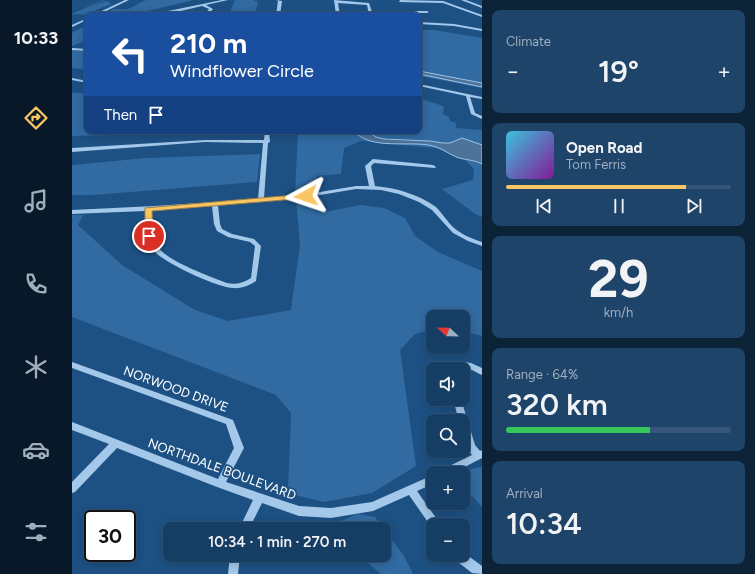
<!DOCTYPE html>
<html lang="en">
<head>
<meta charset="utf-8">
<style>
	:root { --surface:#163d63; --page:#1f4469; --text:#f1f3f6; --muted:#9eaebe; --line:#355678; --accent:#fac563 }
	body { margin:0; font-family:Figtree,sans-serif; background:var(--page); color:var(--text); height:100vh; display:flex; flex-direction:column; font-size:15px; white-space:nowrap }
	* { box-sizing:border-box; margin:0 }
	p { font-size:13px; color:var(--muted) }
	.icon { flex:none; width:22px; height:22px; fill:none; stroke:currentColor; stroke-width:2; stroke-linecap:round; stroke-linejoin:round }
	.map { position:relative; flex:1; overflow:hidden }
	.sheet { display:flex; flex-direction:column; gap:10px; padding:10px; background:#0c2236; width:273px }
	.sheet>* { flex:none }
	.banner { position:absolute; left:12px; top:12px; width:338px; height:122px; border-radius:8px; box-shadow:0 2px 10px #0003,0 0 0 1px var(--line); background:#1a4fa0; color:#fff; overflow:hidden }
	.needle { width:26px; rotate:292deg }
	.buttons { position:absolute; left:354px; top:310px; display:grid; gap:8px }
	.buttons a { display:grid; place-items:center; width:44px; height:44px; border-radius:8px; background:var(--surface); box-shadow:0 2px 10px #0003,0 0 0 1px var(--line); font-size:20px }
	.speed { position:absolute; left:12px; top:510px; display:flex; gap:8px; font-size:20px; font-weight:700; text-align:center }
	.speed>* { display:grid; place-content:center; width:52px; height:52px; border-radius:50%; background:var(--surface); box-shadow:0 2px 10px #0003,0 0 0 1px var(--line); line-height:1 }
	.speed .limit { border:2px solid #111; border-radius:6px; background:#fff; color:#111 }
	.pin { position:absolute; display:grid; place-items:center; width:34px; height:34px; color:#fff; margin:-17px; border:2px solid #fff; border-radius:50%; box-shadow:0 1px 4px #0007 }
	.me { position:absolute; width:44px; margin:-22px; rotate:265deg; stroke-linejoin:round; filter:drop-shadow(0 0 3px #0008) }
	.turn { display:flex; align-items:center; gap:14px; height:84px; padding:0 20px; font-size:18px }
	.turn .icon { width:52px; height:52px; stroke-width:2.5 }
	.turn b { display:block; font-size:28px; line-height:34px }
	.then { display:flex; align-items:center; height:38px; padding:0 20px; background:#0003; gap:8px; font-size:15px }
	.big { font-size:30px; font-weight:600; line-height:1.1 }
	.sheet .tile { flex:1; display:flex; flex-direction:column; justify-content:center; gap:6px; min-width:0; padding:0 14px; border-radius:8px; background:var(--page) }
	.sheet .dial { align-items:center; gap:0 }
	.dial b { font-size:52px; line-height:1 }
	.song { display:flex; align-items:center; gap:12px }
	.cover { width:48px; height:48px; border-radius:6px; background:linear-gradient(135deg,hsl(190 70% 55%),hsl(290 70% 35%)) }
	.played { height:4px; border-radius:2px; background:linear-gradient(90deg,var(--accent) 80%,var(--line) 80%) }
	.keys { display:flex; justify-content:space-around; direction:ltr }
	.heat { display:flex; justify-content:space-between; align-items:center; font-size:22px; direction:ltr }
	.charge { height:6px; border-radius:3px; background:linear-gradient(90deg,#34c759 64%,var(--line) 0) }
	.trip { position:absolute; left:91px; top:522px; width:228px; height:40px; border-radius:8px; background:var(--surface); box-shadow:0 2px 10px #0003,0 0 0 1px var(--line); font-weight:600; line-height:40px; text-align:center }
	main { display:flex; flex:1; min-height:0 }
	.tab-bar { display:flex; flex-direction:column; width:72px; justify-content:space-around; align-items:center; background:#091828; color:var(--muted) }
	.tab-bar .icon { width:28px; height:28px }
	.tab-bar .active { color:var(--accent) }
	.tab-bar b { font-size:18px; color:var(--text) }
	.map>svg:first-child { display:block }
	.green { fill:#316ba2 }
	.water { fill:#4e7399; stroke:#98c4ec }
	.lines { fill:none; stroke-linecap:round; stroke-linejoin:round }
	.minor { fill:#a4c8ea; fill-rule:evenodd }
	.route { fill:#fac563; stroke:#a28040 }
	.labels { text-anchor:middle; dominant-baseline:central; stroke-width:3.5; stroke-linejoin:round; paint-order:stroke }
	.near-street-label { font-size:13px; fill:#fff; stroke:#1d5184 }
</style>
</head>
<body>
<main>
<nav class="tab-bar">
<b>10:33</b>
<svg class="icon active" aria-label="directions" viewBox="0 0 24 24"><path d="M12 3l9 9-9 9-9-9zM9 14v-3h6M13 9l2 2-2 2"/></svg>
<svg class="icon" aria-label="music" viewBox="0 0 24 24"><path d="M9 18V5l10-2v13"/><circle cx="6" cy="18" r="3"/><circle cx="16" cy="16" r="3"/></svg>
<svg class="icon" aria-label="phone" viewBox="0 0 24 24"><path d="M5 4h4l2 5-3 2q2 4 5 5l2-3 5 2v4C11 20 4 13 5 4z"/></svg>
<svg class="icon" aria-label="climate" viewBox="0 0 24 24"><path d="M12 3v18M4 7l16 10M4 17L20 7"/></svg>
<svg class="icon" aria-label="car" viewBox="0 0 24 24"><path d="M5 17H2v-5l4-1 3-4h7l3 4 3 1v5h-3M9 17h6M6 11h13"/><circle cx="7" cy="17" r="2"/><circle cx="17" cy="17" r="2"/></svg>
<svg class="icon" aria-label="filters" viewBox="0 0 24 24"><path d="M4 7h16M4 17h16"/><circle cx="9" cy="7" r="2"/><circle cx="15" cy="17" r="2"/></svg>
</nav>
<div class="map">
<svg width="410" height="574" viewBox="0 0 410 574">
	<rect width="100%" height="100%" fill="#1d5184"/>
	<g class="green">
		<polygon points="31,0 33,0 15,9 34,1 40,4 24,10 17,15 4,14 0,15 0,14"/>
		<polygon points="74,0 122,0 71,12 55,14 66,15 27,15 42,9 55,9 52,11"/>
		<polygon points="163,0 181,0 186,2 183,15 157,15"/>
		<polygon points="15,25 15,40 0,46 0,33"/>
		<polygon points="347,30 362,30 410,38 410,88 347,76"/>
		<polygon points="0,50 15,51 15,70 0,68"/>
		<polygon points="0,93 15,93 15,131 68,131 44,135 0,136"/>
		<polygon points="347,98 368,105 372,107 371,114 377,117 378,121 384,123 384,128 410,130 410,217 403,214 370,189 401,180 402,169 391,158 363,148 289,141 272,148 269,174 245,176 246,190 223,194 226,131 347,131"/>
		<polygon points="188,154 185,182 21,195 0,195 0,165 74,158"/>
		<polygon points="241,198 244,211 253,212 288,205 312,208 333,218 343,236 366,252 410,271 410,336 391,331 391,317 361,317 361,329 343,334 328,350 344,466 300,493 252,502 216,493 219,413 204,395 0,317 0,215 11,215 6,225 50,265 123,310 156,321 219,310 228,245 224,200"/>
		<path d="M 410,467 L 410,507 L 391,486 C 391,469 394,470 410,467 Z"/>
		<polygon points="286,514 303,517 312,529 263,529 269,521"/>
		<polygon points="312,529 332,556 341,574 309,574 289,557 283,555 312,555"/>
	</g>
	<g class="water">
		<polygon points="347,71 410,83 410,87 347,74"/>
		<path d="M 282,131 L 295,131 L 304,137 L 312,139 L 357,141 L 371,143 L 378,143 L 390,138 L 410,145 L 410,164 C 402,160 395,160 387,158 C 378,155 370,148 361,146 C 338,140 299,151 282,131 Z"/>
	</g>
	<g class="lines">
		<g class="minor">
			<polygon points="53,0 57,0 26,15 21,15"/>
			<polygon points="150,0 156,0 134,5 141,9 136,15 132,15 137,9 130,6 92,15 96,11"/>
			<polygon points="204,0 210,1 208,15 204,15 206,1"/>
			<polygon points="262,0 297,3 301,15 297,15 295,5 266,3 268,15 264,15"/>
			<polygon points="328,0 371,1 410,15 410,17 371,3 327,2"/>
			<polygon points="389,0 394,0 410,6 410,8"/>
			<polygon points="332,11 355,11 357,12 355,13 331,13"/>
			<polygon points="15,18 15,20 0,27 0,25"/>
			<polygon points="347,22 382,24 410,29 410,31 382,26 347,24"/>
			<polygon points="0,48 15,49 15,51 0,50"/>
			<polygon points="0,78 15,81 15,83 0,80"/>
			<polygon points="347,84 410,97 410,99 398,97 403,113 410,116 410,119 399,114 394,96 347,86"/>
			<path d="M 193,131 L 197,131 L 198,142 L 196,143 L 192,198 L 236,194 L 284,186 L 297,186 L 293,166 L 301,159 L 361,165 L 364,167 L 363,168 L 302,163 L 299,166 L 303,186 C 324,188 346,194 364,207 C 369,212 373,218 378,224 C 386,233 398,238 410,242 L 410,246 L 396,241 L 381,233 L 360,210 L 347,202 L 327,194 L 309,190 L 284,189 L 236,197 L 146,205 L 148,224 L 150,229 L 160,234 L 182,239 L 189,246 L 184,281 C 178,285 170,289 161,288 C 146,288 93,263 83,252 C 73,240 73,225 73,211 L 0,214 L 0,210 L 83,206 L 186,199 L 191,143 L 133,142 L 0,152 L 0,148 L 133,140 L 192,140 ZM 140,206 L 142,224 L 145,231 L 156,237 L 178,242 L 183,246 L 179,278 C 171,283 164,285 155,283 C 139,277 95,261 86,247 C 79,236 79,223 79,210 Z"/>
			<path d="M 387,361 L 399,363 L 410,368 L 410,375 C 405,373 400,369 394,368 C 387,366 381,369 374,369 L 376,364 Z"/>
			<polygon points="0,362 161,420 172,448 154,482 227,506 259,508 300,502 361,475 361,484 345,491 369,525 361,525 360,528 337,495 301,511 259,518 227,516 190,503 177,529 167,529 181,500 145,487 45,448 3,492 0,493 0,482 37,444 0,430 0,422 146,479 162,448 154,424 0,368"/>
			<path d="M 381,399 L 389,399 L 403,445 L 408,451 L 410,450 L 410,458 L 381,473 L 367,473 L 369,470 L 400,455 C 391,445 391,434 391,421 L 387,421 Z"/>
			<polygon points="391,552 410,566 410,574 400,573 382,559 381,555 391,555"/>
			<polygon points="158,555 168,555 166,574 156,574"/>
		</g>
	</g>
	<polygon class="route" points="234,194 236,195 236,198 80,211 81,236 77,238 73,236 73,208"/>
	<g class="labels">
		<g class="near-street-label">
			<text transform="translate(104 389) rotate(20)">NORWOOD DRIVE</text>
			<text transform="translate(150 469) rotate(20)">NORTHDALE BOULEVARD</text>
		</g>
	</g>
</svg>
<div class="buttons">
<a><svg class="needle" viewBox="-14 -14 28 28"><path d="M0-13l5 13h-10z" fill="#e53935"/><path d="M0 13l5-13h-10z" fill="#9eaebe"/></svg></a>
<a><svg class="icon" aria-label="sound" viewBox="0 0 24 24"><path d="M4 9h4l5-4v14l-5-4H4zM17 9q2 3 0 6"/></svg></a>
<a><svg class="icon" aria-label="search" viewBox="0 0 24 24"><circle cx="10" cy="10" r="6"/><path d="M15 15l6 6"/></svg></a>
<a>+</a>
<a>−</a>
</div>
<div class="speed"><div class="limit">30</div></div>
<div class="pin" style="left:77px;top:236px;background:#d93025"><svg class="icon" aria-label="arrive" viewBox="0 0 24 24"><path d="M6 21V4h12l-3 4 3 4H6"/></svg></div>
<svg class="me" style="left:234px;top:196px" viewBox="-20 -20 40 40"><path d="M0-17L14 15 0 8-14 15z" fill="#fac563" stroke="#fff" stroke-width="4"/></svg>
<div class="trip">10:34 · 1 min · 270 m</div>
<div class="banner">
<div class="turn"><svg class="icon" aria-label="left" viewBox="0 0 24 24"><path d="M17 20v-9H6M10 6l-5 5 5 5"/></svg><div><b>210 m</b>Windflower Circle</div></div>
<div class="then">Then<svg class="icon" aria-label="arrive" viewBox="0 0 24 24"><path d="M6 21V4h12l-3 4 3 4H6"/></svg></div>
</div>
</div>
<section class="sheet">
<div class="tile"><p>Climate</p>
<div class="heat"><a>−</a><b class="big">19°</b><a>+</a></div>
</div>
<div class="tile">
<div class="song"><i class="cover"></i><div><b>Open Road</b><p>Tom Ferris</p></div></div>
<div class="played"></div>
<div class="keys"><svg class="icon" aria-label="previous" viewBox="0 0 24 24"><path d="M18 5L8 12l10 7zM5 5v14"/></svg><svg class="icon" aria-label="pause" viewBox="0 0 24 24"><path d="M8 5v14M16 5v14"/></svg><svg class="icon" aria-label="next" viewBox="0 0 24 24"><path d="M6 5l10 7-10 7zM19 5v14"/></svg></div>
</div>
<div class="tile dial"><b>29</b><p>km/h</p></div>
<div class="tile"><p>Range · 64%</p><b class="big">320 km</b><div class="charge"></div></div>
<div class="tile"><p>Arrival</p><b class="big">10:34</b></div>
</section>
</main>
</body>
</html>
